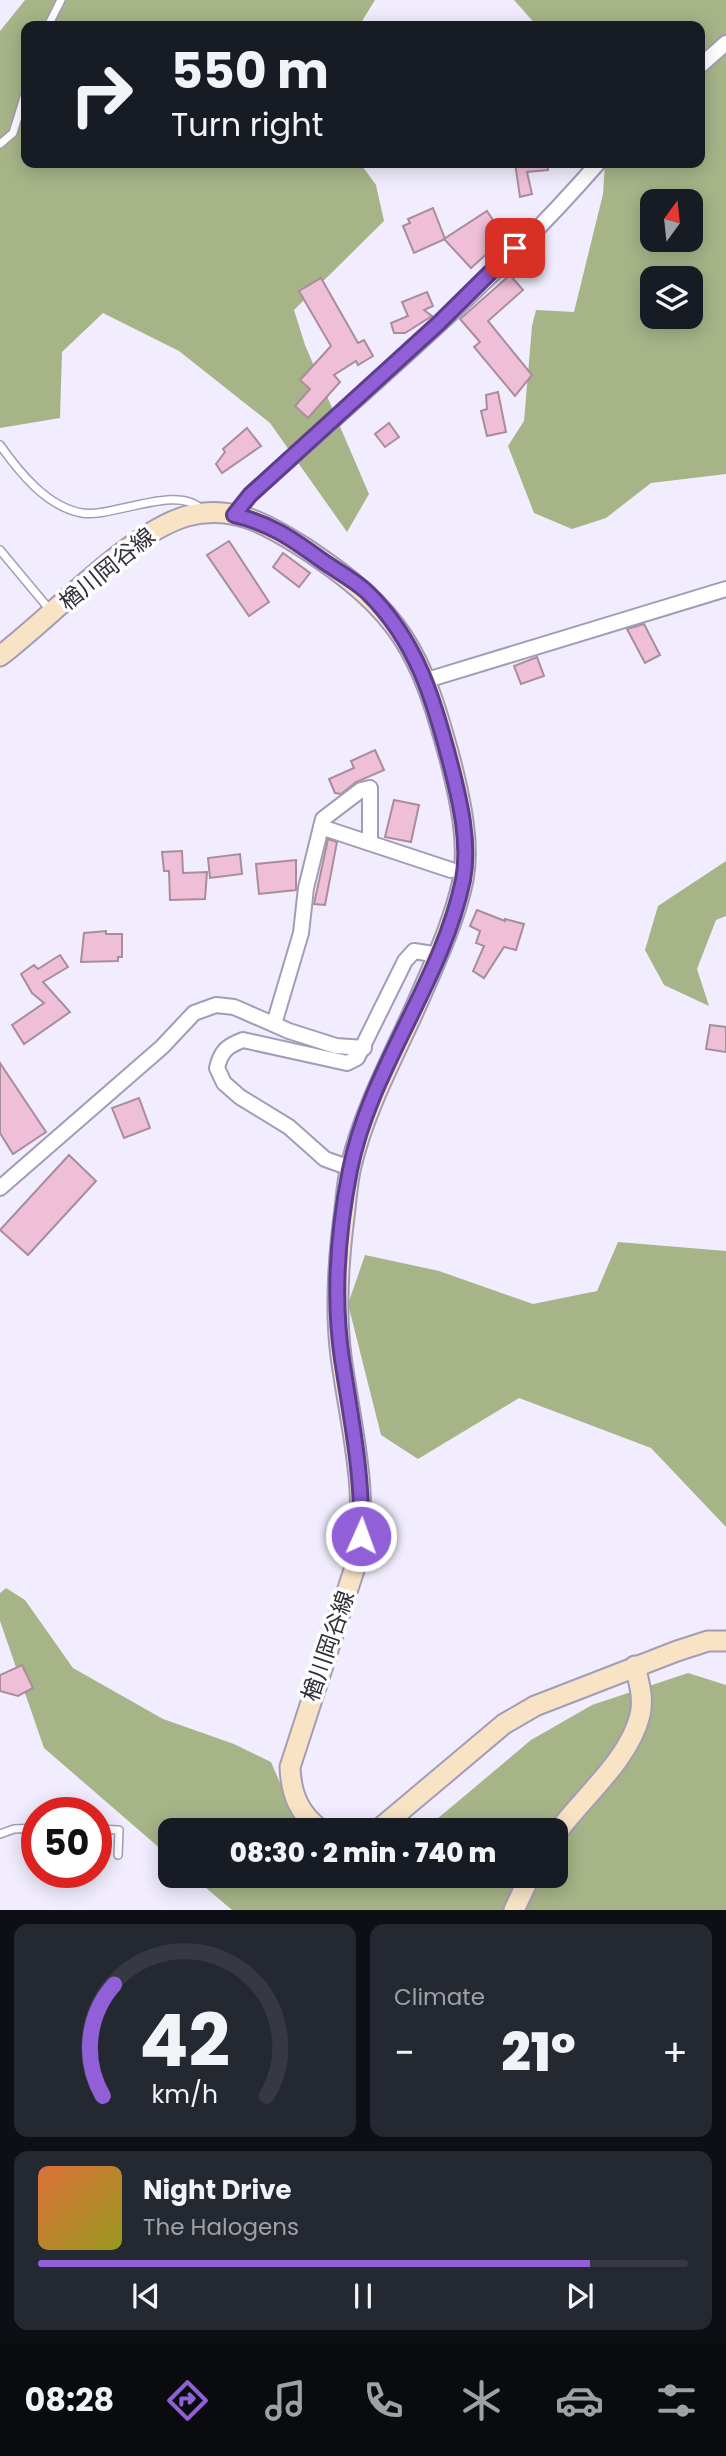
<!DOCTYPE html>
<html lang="en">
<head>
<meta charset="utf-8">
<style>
	:root { --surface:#171b24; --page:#242831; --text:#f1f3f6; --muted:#9ea1a6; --line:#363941; --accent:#915fd8 }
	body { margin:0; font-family:Poppins,"Noto Sans JP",sans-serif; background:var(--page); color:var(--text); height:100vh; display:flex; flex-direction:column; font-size:26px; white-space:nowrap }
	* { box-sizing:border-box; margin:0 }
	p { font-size:23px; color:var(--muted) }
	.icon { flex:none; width:38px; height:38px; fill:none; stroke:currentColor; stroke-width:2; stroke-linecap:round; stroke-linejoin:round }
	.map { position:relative; height:1910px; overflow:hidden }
	.details { display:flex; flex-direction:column; gap:14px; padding:14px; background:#0d0f14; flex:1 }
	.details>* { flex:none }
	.guide { position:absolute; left:21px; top:21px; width:684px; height:147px; border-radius:14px; box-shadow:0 4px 18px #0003; background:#171b24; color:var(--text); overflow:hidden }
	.needle { width:46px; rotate:15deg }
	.controls { position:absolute; left:640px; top:189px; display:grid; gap:14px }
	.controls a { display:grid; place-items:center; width:63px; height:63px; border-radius:14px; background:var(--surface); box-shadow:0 4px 18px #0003; font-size:35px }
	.speed { position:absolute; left:21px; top:1797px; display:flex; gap:14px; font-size:35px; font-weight:700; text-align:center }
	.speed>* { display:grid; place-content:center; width:91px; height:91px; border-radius:50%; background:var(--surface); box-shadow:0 4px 18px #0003; line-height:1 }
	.speed .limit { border:10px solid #d22; background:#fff; color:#111 }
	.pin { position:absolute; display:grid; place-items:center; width:60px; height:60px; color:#fff; margin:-30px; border-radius:14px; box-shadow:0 4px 10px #0006 }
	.me { position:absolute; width:77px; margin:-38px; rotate:2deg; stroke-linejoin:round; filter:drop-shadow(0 0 5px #0008) }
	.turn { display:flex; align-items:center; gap:24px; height:147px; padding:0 35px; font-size:32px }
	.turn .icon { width:91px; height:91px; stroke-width:2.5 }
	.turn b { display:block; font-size:49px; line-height:60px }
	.big { font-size:52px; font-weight:800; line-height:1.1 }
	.details .widget { flex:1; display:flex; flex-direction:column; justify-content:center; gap:10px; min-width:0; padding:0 24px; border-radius:14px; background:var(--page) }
	.details .dial { align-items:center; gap:0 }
	.dial svg { height:182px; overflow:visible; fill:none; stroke:var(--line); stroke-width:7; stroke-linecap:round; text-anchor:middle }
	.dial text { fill:var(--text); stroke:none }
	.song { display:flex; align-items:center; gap:21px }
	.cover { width:84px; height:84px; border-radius:10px; background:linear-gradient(135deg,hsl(20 70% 55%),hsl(60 70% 35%)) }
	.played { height:7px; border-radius:4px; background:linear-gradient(90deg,var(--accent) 85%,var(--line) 85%) }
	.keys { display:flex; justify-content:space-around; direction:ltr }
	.heat { display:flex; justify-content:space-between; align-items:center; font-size:38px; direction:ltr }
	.details .tiles { flex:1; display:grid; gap:14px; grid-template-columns:1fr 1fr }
	.widget:last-child { grid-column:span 2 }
	.trip { position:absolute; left:158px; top:1818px; width:410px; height:70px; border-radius:14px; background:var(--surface); box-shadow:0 4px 18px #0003; font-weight:800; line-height:70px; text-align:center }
	.menu { display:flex; height:112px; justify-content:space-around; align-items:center; background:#090b0e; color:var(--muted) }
	.menu .icon { width:49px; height:49px }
	.menu .active { color:var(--accent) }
	.menu b { font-size:32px; color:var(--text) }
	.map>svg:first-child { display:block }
	.forest { fill:#a7b488; fill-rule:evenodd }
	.building { fill:#efbfd7; stroke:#a98d9b; stroke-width:2 }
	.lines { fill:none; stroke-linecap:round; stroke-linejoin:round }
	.lane-casing { stroke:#a39cb7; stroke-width:10 }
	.street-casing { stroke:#a39cb7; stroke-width:18 }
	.secondary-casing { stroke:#a39cb7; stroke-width:23 }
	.lane { stroke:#fff; stroke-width:7 }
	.street { stroke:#fff; stroke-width:14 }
	.secondary { stroke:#f8e4c5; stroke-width:19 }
	.route-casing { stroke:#5e3e8c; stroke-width:18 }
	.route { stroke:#915fd8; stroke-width:12 }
	.labels { text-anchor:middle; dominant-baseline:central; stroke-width:7; stroke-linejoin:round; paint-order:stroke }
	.street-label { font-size:23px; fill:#312e39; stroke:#fdfdfd }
</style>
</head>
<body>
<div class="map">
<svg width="726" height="1910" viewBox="0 0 726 1910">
	<rect width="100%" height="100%" fill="#f1edfe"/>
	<g class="forest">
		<polygon points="25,0 375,0 359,26 26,26 26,163 360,163 376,185 384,221 294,310 305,345 369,494 347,532 270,423 179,351 103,313 62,352 60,418 0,428 0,31"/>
		<path d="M 514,0 L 726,0 L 726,474 L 651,483 L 606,518 L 572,529 L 534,513 L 508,446 L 524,421 L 532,326 L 536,310 L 574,312 L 603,194 L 605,163 L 700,163 L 700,26 L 537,26 ZM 653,201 L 691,201 L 691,240 L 653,240 ZM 653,278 L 691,278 L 691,317 L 653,317 Z"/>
		<polygon points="726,861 726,916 716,920 697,969 709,1006 664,985 645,950 658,906"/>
		<polygon points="618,1242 726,1251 726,1527 651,1448 519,1398 418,1459 381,1435 348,1304 365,1255 439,1271 533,1304 597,1291"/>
		<polygon points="6,1588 25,1600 73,1668 163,1719 234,1744 271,1762 291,1808 310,1830 170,1830 170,1857 44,1748 0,1621 0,1593"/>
		<polygon points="688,1673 726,1685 726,1910 232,1910 192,1876 555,1876 555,1830 424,1830 531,1740 592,1705"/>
	</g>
	<g class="building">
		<polygon points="515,163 548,163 548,170 527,172 532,194 520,197"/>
		<polygon points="433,208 445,239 414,253 403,226 410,223 408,219"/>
		<polygon points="487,211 509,244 495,254 492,249 471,268 444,239"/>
		<polygon points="510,275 523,290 488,321 532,375 515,396 474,347 480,342 460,319"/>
		<polygon points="321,278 358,343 364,340 373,356 358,365 356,361 334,375 340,382 308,418 295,406 310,389 300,380 331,346 299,291"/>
		<polygon points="427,292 433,306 424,310 432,316 405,333 394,333 391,323 408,316 402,302"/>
		<polygon points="498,392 506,432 487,436 481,411 487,409 486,395"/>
		<polygon points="389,423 399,437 385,447 375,434"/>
		<polygon points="247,428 261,446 222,473 216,464 225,452 223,449"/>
		<polygon points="229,541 269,602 249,616 207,555"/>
		<polygon points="283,553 310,573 299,587 273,567"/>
		<polygon points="644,624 660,655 645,663 627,629"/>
		<polygon points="537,657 544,676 521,684 514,666"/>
		<polygon points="375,750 384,770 356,782 341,794 335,793 329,779 354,768 351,761"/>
		<polygon points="394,800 419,805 411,842 385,837"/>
		<polygon points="328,839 337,842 325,905 314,904"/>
		<polygon points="182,851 183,873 207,872 205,899 170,900 169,871 164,871 162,852"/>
		<polygon points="240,854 242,874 210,878 208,858"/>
		<polygon points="296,860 296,890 259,894 256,864"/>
		<polygon points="477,910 505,921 505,919 524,924 516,950 504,947 484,978 473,971 484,946 476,943 480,931 470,926"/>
		<polygon points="106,931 106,934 122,934 122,957 118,957 118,961 81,962 84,933"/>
		<polygon points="60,955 68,967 43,982 70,1012 24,1044 12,1025 44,1003 32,993 21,974 34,965 38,969"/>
		<polygon points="710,1025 726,1027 726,1052 706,1049"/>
		<polygon points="0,1063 46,1132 13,1154 0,1133"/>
		<polygon points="139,1098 150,1128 124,1138 112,1108"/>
		<polygon points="69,1155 96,1181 28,1255 0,1230"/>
		<polygon points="22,1665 33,1688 18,1696 0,1691 0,1675"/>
	</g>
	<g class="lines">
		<defs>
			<g id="lane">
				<polyline points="48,26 61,0"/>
				<polyline points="0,144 13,133 26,91"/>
				<path d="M 0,445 C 19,472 47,507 82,513 C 113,518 179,483 202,510"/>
				<polyline points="0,550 50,610"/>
				<polyline points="96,1829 119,1830 118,1855"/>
				<polyline points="0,1834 14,1829 37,1828"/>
			</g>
			<g id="street">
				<polyline points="700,66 726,43"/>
				<path d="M 234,515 L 250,495 C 368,388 493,284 598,163"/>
				<polyline points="427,680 726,589"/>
				<polyline points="321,827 451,870"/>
				<polyline points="274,1024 301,933 306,888 323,819 361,790 370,788 370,843"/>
				<path d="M 350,1168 L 325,1159 L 289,1127 L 240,1097 L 224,1083 L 217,1068 C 221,1051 227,1046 243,1040 L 347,1063 L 357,1058 L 405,961 L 414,951 L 439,955"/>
				<polyline points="0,1188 162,1047 194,1013 216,1005 234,1007 289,1031 336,1046 364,1048"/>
			</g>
			<g id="secondary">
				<path d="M 0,656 C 52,617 128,533 187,516 C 232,504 267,524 303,547 C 402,612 421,651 451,763 C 460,799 470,843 463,880 C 455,919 436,960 420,997 C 396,1052 365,1107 351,1166 C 347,1183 346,1201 344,1217 C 338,1264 335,1310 341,1356 C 351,1431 370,1492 355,1567 L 290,1767 C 291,1794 299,1814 321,1830"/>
				<polyline points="378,1830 504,1724 535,1706 677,1651 708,1641 726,1641"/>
				<path d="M 555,1835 C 581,1799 630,1759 640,1715 C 644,1698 639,1683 635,1666"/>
				<polyline points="514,1910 530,1876"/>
			</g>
		</defs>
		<use href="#lane" class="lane-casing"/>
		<use href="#street" class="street-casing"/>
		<use href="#secondary" class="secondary-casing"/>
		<use href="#lane" class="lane"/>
		<use href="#street" class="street"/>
		<use href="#secondary" class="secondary"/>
	</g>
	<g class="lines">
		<defs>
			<path id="route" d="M 361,1536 C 363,1475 351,1419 342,1359 C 333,1298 338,1231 350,1170 C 370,1069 442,981 463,880 C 470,844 460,801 451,766 C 434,700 417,641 367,592 C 353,579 335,570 320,559 C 291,538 269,523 234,515 L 250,495 L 439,323 L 515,248"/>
		</defs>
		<use href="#route" class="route-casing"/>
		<use href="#route" class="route"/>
	</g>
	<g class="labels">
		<g class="street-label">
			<text transform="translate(107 569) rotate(-39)">楢川岡谷線</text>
			<text transform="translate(328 1646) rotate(-71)">楢川岡谷線</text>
		</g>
	</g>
</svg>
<div class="controls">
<a><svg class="needle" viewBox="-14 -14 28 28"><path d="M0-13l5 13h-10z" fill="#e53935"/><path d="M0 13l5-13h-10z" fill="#9ea1a6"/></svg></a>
<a><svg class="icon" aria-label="layers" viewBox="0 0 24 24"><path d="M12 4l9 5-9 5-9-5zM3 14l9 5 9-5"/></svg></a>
</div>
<div class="speed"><div class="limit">50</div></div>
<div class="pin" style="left:515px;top:248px;background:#d93025"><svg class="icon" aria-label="arrive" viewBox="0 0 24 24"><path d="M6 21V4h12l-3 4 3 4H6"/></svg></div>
<svg class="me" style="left:361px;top:1536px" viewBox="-20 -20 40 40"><circle r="17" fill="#915fd8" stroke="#fff" stroke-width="3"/><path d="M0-11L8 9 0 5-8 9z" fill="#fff"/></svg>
<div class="trip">08:30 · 2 min · 740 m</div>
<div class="guide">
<div class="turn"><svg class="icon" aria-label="right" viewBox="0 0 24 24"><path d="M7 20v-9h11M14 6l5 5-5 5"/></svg><div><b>550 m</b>Turn right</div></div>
</div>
</div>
<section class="details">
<div class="tiles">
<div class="widget dial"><svg viewBox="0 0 100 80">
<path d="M14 69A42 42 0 1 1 86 69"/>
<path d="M14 69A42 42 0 0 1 19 20" stroke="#915fd8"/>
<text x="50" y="56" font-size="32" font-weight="700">42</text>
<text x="50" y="72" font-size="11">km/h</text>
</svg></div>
<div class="widget"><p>Climate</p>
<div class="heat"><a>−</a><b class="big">21°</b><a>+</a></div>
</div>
<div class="widget">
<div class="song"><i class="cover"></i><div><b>Night Drive</b><p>The Halogens</p></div></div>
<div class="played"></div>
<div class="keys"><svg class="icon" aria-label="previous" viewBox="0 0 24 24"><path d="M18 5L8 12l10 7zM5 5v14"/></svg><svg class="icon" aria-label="pause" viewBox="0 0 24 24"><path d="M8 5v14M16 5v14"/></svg><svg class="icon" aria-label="next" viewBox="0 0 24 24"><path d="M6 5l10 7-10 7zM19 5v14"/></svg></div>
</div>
</div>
</section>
<nav class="menu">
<b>08:28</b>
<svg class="icon active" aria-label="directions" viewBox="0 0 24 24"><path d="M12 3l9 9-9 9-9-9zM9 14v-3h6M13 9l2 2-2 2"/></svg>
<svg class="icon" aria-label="music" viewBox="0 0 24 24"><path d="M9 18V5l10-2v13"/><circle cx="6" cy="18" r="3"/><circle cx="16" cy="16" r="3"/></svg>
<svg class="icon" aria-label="phone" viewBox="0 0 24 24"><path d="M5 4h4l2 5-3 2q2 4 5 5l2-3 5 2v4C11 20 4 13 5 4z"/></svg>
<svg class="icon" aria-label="climate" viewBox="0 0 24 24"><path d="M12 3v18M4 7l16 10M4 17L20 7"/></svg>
<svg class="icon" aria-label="car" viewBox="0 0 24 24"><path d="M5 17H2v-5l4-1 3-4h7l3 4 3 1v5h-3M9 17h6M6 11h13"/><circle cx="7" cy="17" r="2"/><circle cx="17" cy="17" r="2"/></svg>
<svg class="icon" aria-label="filters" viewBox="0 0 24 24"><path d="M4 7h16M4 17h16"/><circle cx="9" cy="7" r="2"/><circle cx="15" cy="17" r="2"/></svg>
</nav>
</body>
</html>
